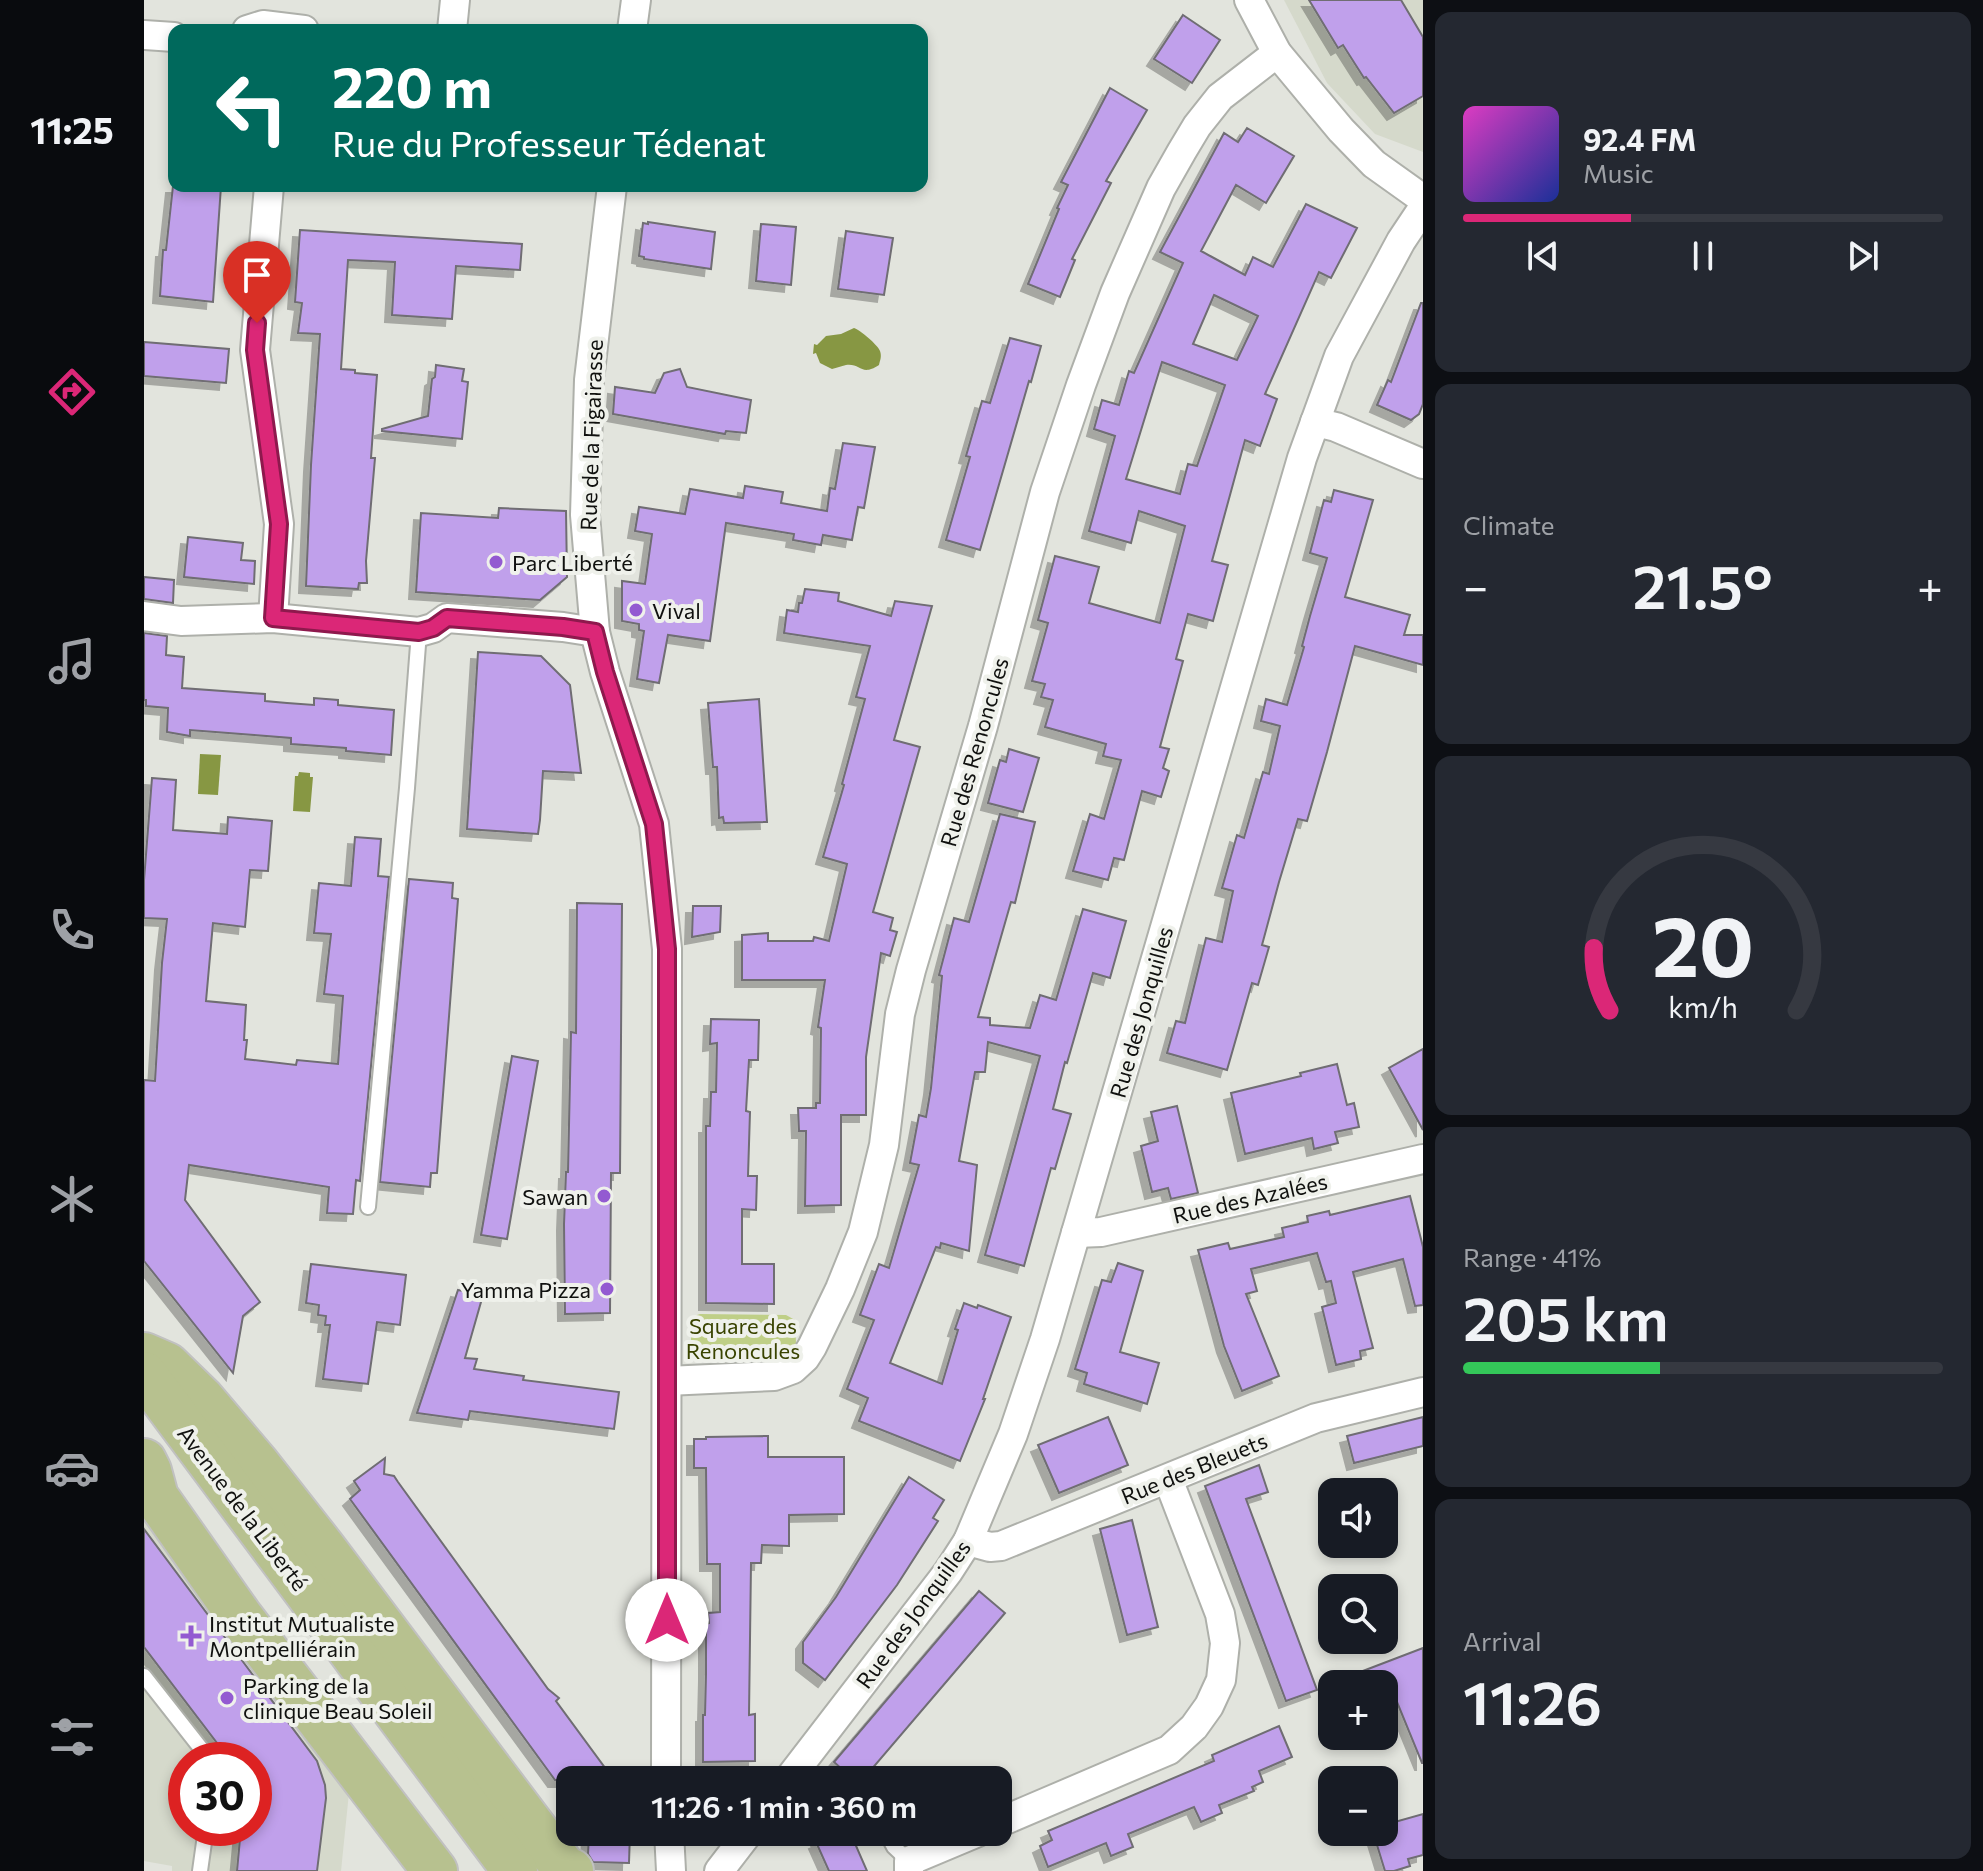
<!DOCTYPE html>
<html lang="en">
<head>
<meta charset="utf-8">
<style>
	:root { --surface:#171b24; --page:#242831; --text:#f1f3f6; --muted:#9ea1a6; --line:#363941; --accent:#db2777 }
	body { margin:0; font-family:Commissioner,sans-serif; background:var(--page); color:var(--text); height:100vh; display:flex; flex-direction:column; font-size:30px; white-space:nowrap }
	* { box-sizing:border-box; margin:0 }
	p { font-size:26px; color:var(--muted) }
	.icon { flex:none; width:44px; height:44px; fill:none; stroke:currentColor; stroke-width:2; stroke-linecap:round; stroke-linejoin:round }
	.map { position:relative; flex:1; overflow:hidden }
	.details { display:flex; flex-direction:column; gap:12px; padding:12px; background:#0d0f14; width:560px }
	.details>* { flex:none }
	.top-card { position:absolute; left:24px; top:24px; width:760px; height:168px; border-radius:16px; box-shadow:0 4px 12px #0003; background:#00695c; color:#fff; overflow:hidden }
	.fabs { position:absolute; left:1174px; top:1478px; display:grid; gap:16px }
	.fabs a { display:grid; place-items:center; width:80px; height:80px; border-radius:16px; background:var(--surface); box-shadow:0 4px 12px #0003; font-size:40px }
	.speed { position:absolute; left:24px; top:1742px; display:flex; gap:16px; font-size:40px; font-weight:700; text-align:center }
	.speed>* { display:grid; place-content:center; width:104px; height:104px; border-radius:50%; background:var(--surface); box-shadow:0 4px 12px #0003; line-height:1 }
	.speed .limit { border:12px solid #d22; background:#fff; color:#111 }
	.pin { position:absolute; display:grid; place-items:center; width:68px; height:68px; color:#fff; margin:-82px -34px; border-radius:50% 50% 50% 0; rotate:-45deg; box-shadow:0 0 8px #0007 }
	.pin .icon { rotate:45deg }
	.me { position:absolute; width:88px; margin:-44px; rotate:0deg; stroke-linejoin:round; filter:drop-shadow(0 0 6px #0008) }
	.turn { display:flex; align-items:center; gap:28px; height:168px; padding:0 32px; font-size:36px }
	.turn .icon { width:104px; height:104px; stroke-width:2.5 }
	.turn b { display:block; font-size:56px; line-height:68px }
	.big { font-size:60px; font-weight:600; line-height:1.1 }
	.details .widget { flex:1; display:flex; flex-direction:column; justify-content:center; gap:12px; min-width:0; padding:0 28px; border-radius:16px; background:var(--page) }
	.details .dial { align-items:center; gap:0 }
	.dial svg { height:208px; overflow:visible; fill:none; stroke:var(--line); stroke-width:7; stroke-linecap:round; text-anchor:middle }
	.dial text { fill:var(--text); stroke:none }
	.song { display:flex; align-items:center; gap:24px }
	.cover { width:96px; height:96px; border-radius:12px; background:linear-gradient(135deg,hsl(310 70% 55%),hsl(230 70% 35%)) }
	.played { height:8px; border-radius:4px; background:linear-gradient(90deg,var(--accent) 35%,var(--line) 35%) }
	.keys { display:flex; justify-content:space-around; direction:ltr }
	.heat { display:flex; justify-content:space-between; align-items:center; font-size:44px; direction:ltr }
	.charge { height:12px; border-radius:6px; background:linear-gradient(90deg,#34c759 41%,var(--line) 0) }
	.trip { position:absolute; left:412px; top:1766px; width:456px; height:80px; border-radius:16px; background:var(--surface); box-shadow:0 4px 12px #0003; font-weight:600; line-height:80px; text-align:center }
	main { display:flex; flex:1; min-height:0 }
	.tabs { display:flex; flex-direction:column; width:144px; justify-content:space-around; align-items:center; background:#090b0e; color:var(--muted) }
	.tabs .icon { width:56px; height:56px }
	.tabs .current { color:var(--accent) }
	.tabs b { font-size:36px; color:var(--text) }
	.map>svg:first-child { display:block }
	.built { fill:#d5d9cb; fill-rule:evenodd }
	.green { fill:#bfcf87 }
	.water { fill:#879743 }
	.building { fill:#c0a0eb; stroke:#6f6d73; stroke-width:2; fill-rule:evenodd; filter:url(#shadow) }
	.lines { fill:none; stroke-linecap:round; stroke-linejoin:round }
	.lane-casing { stroke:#aeb0aa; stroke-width:18 }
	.street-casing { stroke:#aeb0aa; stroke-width:32 }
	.primary-casing { stroke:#c1c1c1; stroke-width:48 }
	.path { stroke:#868883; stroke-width:5; stroke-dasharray:6 6; stroke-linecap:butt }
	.lane { stroke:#fff; stroke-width:14 }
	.street { stroke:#fff; stroke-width:28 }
	.primary { stroke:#b7c18f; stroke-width:44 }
	.route-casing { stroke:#8e194d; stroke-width:20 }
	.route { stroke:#db2777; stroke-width:14 }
	.poi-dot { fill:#935ad1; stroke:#eff1eb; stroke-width:3 }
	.labels { text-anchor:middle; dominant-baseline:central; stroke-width:8; stroke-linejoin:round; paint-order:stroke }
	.street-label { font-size:22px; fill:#10110f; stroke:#eff1eb }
	.poi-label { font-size:22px; fill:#10110f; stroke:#eff1eb; text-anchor:start }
	.park-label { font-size:22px; fill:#394300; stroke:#eff1eb }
</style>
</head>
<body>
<main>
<nav class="tabs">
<b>11:25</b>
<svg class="icon current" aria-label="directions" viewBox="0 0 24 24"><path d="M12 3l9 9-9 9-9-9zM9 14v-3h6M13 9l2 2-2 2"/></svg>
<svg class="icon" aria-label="music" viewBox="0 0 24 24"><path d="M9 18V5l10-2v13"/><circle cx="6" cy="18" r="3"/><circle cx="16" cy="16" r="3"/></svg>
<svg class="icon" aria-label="phone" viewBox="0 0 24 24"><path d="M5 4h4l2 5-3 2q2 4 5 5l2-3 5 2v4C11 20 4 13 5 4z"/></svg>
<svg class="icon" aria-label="climate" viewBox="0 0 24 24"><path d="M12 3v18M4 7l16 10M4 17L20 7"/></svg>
<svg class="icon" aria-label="car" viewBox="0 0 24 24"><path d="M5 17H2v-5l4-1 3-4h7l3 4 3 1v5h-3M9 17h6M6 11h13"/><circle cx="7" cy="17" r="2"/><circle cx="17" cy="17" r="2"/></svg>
<svg class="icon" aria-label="filters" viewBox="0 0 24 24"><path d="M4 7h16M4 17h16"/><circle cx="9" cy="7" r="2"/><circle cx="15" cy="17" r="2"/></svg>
</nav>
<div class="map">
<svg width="1279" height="1871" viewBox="0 0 1279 1871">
	<defs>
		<filter id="shadow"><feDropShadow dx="-7" dy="7" stdDeviation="0" flood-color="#0004"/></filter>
	</defs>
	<rect width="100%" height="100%" fill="#e2e4dd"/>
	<g class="built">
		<polygon points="1140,0 1279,0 1279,152 1231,134 1183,83"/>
		<path d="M 0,1511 L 206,1783 L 197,1871 L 28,1871 L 28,1866 L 0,1861 ZM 42,1760 L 110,1760 L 110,1828 L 42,1828 Z"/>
	</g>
	<polygon class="green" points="556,1314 642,1315 651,1320 652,1343 638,1356 628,1361 555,1361 547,1349 547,1317"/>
	<g class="water">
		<path d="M 710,328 C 716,330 734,345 736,351 C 738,357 736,360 735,365 C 717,377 717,363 702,365 C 697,366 693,368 688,369 L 676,363 L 672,353 L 669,354 L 670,344 L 673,345 L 682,336 L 697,334 Z"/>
		<polygon points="56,754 77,755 74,795 54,794"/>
		<polygon points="155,772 166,773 166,777 169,777 166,812 149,811 151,776 154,776"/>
	</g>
	<g class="building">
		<polygon points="1165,0 1257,0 1279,37 1279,96 1250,113 1222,77 1220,78 1199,45 1194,48"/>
		<polygon points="1039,15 1076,40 1048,83 1010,59"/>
		<polygon points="966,88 1003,110 962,181 967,183 928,259 931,260 916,297 884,284 915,209 913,208 924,185 917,182"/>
		<path d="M 1103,128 L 1150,156 L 1122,203 L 1092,185 L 1057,251 L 1101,275 L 1109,257 L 1129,267 L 1162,204 L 1213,228 L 1187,278 L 1175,272 L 1121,394 L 1133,399 L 1116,446 L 1101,440 L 1068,561 L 1084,565 L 1069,621 L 1044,614 L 1032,659 L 1039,661 L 1016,747 L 1025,749 L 1019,768 L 1025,771 L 1017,797 L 998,791 L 980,860 L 970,858 L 964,880 L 929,871 L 946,814 L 960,819 L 977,760 L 959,756 L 962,744 L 901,727 L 909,700 L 897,697 L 901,684 L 888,681 L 904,623 L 894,620 L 911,556 L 955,567 L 945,603 L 1016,623 L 1041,526 L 995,511 L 987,543 L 945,531 L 971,436 L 950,429 L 958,400 L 975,405 L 985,371 L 990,373 L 1039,263 L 1016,252 L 1080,133 L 1094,142 ZM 1070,295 L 1114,316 L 1093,360 L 1049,344 ZM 1018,362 L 1081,385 L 1053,466 L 1044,464 L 1036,494 L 982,479 Z"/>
		<polygon points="29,186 77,186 69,302 16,296 19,250 22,250"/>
		<polygon points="504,222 571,232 567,269 500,259 500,257 495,256 499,223 504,224"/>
		<polygon points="617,224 652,227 647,285 612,281"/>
		<polygon points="156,230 378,244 376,270 312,266 308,319 248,315 251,262 204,260 197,369 211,370 211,373 233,375 227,458 231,458 222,561 223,583 215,583 214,589 162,586 167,465 176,334 154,333 158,303 151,302"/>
		<polygon points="702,231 749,238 740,295 694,289"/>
		<polygon points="1277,303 1279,303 1279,404 1275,414 1267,420 1233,405 1244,380 1247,382"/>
		<polygon points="866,338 897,346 887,382 885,381 836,550 802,540 826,457 822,456 838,401 846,403"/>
		<polygon points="0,342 85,349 82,383 0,376"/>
		<polygon points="292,365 320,369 318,381 324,382 318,439 238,431 238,429 284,416 288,379 291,377"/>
		<polygon points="536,369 543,387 607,400 602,433 582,431 581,434 469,414 471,387 511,393 520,373"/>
		<polygon points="699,443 731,447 720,508 714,507 708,540 679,535 677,545 649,540 650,534 582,523 566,641 524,635 515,683 493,679 500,631 495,630 495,624 478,621 478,581 501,584 508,534 491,531 495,507 541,514 546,489 599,498 601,486 639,492 637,503 683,511 686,488 691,489"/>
		<polygon points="1190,490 1229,500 1201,597 1266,615 1260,635 1279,635 1279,665 1211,646 1183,752 1163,821 1154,819 1135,882 1118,945 1125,947 1114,985 1108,983 1083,1070 1023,1053 1032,1021 1041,1023 1062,938 1078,942 1089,891 1078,888 1093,835 1100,838 1119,772 1125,774 1136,726 1117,721 1122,699 1143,705 1160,647 1158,646 1166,616 1183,558 1166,553 1180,500 1187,502"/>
		<polygon points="355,508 422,511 423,577 396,600 272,592 277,513 354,518"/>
		<polygon points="44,537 99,543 97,560 111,561 110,584 40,577"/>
		<polygon points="0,577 30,580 29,603 0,599"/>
		<polygon points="661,589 695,593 694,601 747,616 751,601 788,606 750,740 776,747 729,912 749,918 746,930 753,932 746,956 737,953 722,1057 722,1115 697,1115 697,1205 661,1206 662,1131 655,1131 654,1108 672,1108 672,1103 676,1103 677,1028 674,1027 681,980 598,980 598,935 624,933 624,941 669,941 670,937 685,941 703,864 679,857 700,785 698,784 721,699 712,697 726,646 640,633 643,610 654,612 655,603 658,603"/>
		<polygon points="0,633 23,636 22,655 40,657 38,688 121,694 121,701 143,703 170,705 170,698 194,700 194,705 250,710 247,755 202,751 202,748 147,744 147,738 46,730 46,736 23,732 24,708 2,706 2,700 0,700"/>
		<polygon points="334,652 397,656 426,685 437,773 399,771 396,820 394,834 323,829"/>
		<polygon points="615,699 623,822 580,823 579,817 575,818 573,767 569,767 564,703"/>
		<polygon points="865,749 895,758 879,812 844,803 856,760 862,762"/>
		<polygon points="8,778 32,780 29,830 83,834 84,817 128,821 124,871 106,870 101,927 69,923 62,1001 102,1005 100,1040 103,1040 101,1059 152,1065 153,1060 194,1064 199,996 180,994 187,934 170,933 175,883 207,886 211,837 237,839 234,876 245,877 216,1181 212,1180 209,1214 183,1213 185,1187 45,1165 41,1200 116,1302 99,1316 89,1373 0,1261 0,1080 11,1081 18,963 23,919 0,918 0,880"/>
		<polygon points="856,814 891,822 871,903 867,902 834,1017 846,1018 846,1025 886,1028 896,995 912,1000 939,909 982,921 966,978 949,973 923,1063 921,1062 909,1109 927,1114 911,1169 907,1168 880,1266 841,1255 896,1056 844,1042 841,1072 831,1072 815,1161 833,1165 825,1251 797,1243 796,1248 792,1247 746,1363 798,1384 814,1330 811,1329 820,1303 833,1308 834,1305 867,1317 839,1399 841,1399 816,1461 715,1421 724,1398 703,1389 730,1320 716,1315 735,1264 745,1268 775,1165 766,1163 775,1115 782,1117 787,1088 798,976 795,975 810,918 825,922"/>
		<polygon points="265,879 309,883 308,898 314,899 293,1173 287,1173 286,1187 236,1182"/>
		<polygon points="433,903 478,904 476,1173 467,1173 466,1313 421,1314 420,1224 422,1172 424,1172 427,1032 432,1033"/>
		<polygon points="549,906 577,906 576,932 548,937"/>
		<polygon points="567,1019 615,1020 614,1060 605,1060 602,1111 606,1112 604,1176 613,1176 612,1210 598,1209 598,1264 630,1264 630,1304 562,1303 562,1126 566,1126 567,1092 572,1092 573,1043 566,1044"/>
		<polygon points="1279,1049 1279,1130 1245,1068"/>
		<polygon points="368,1056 394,1061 363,1239 337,1235"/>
		<polygon points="1193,1064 1203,1105 1210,1103 1215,1127 1191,1132 1194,1143 1170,1149 1168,1138 1101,1154 1087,1093 1157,1076 1156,1073"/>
		<polygon points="1033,1106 1054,1193 1027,1199 1024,1188 1008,1192 997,1146 1014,1141 1007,1112"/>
		<polygon points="1266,1196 1279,1247 1279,1305 1271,1306 1259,1259 1209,1272 1229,1348 1216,1351 1217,1359 1192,1365 1178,1307 1192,1303 1187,1281 1182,1282 1173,1253 1107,1269 1113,1291 1102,1294 1135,1376 1098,1391 1080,1346 1054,1250 1084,1243 1086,1249 1140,1237 1138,1228 1164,1222 1163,1216 1185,1211 1186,1215"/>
		<polygon points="974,1263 999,1271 976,1352 1015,1363 1003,1404 940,1384 943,1373 931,1369 958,1280 967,1282"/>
		<polygon points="167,1264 262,1275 256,1325 233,1322 224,1384 179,1379 186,1325 181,1325 182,1316 174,1315 175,1305 162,1303"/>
		<polygon points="314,1290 339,1295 321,1358 333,1359 330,1369 380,1376 379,1380 475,1392 470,1429 326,1411 324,1420 273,1413"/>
		<polygon points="964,1417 984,1465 915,1493 894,1445"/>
		<polygon points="1279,1417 1279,1446 1210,1463 1203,1436"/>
		<polygon points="624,1436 624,1457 700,1457 700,1514 645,1515 645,1546 618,1545 617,1563 607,1563 605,1715 611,1714 611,1761 559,1762 559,1715 561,1715 562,1674 562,1624 565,1623 564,1613 576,1612 576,1564 563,1564 562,1468 550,1468 550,1439 562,1439 562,1437"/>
		<polygon points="241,1458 240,1474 250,1476 254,1482 404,1689 415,1698 412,1701 470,1780 411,1780 206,1499 216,1490 210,1481"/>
		<polygon points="1115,1465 1124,1492 1102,1499 1173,1690 1142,1701 1061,1486"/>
		<polygon points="765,1477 800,1500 789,1518 794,1521 753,1585 681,1680 659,1663 659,1642 692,1597"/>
		<polygon points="988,1520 1014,1627 983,1635 956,1529"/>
		<polygon points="0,1529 173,1761 181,1785 182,1798 173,1871 93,1871 97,1828 110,1828 110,1760 86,1760 0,1647"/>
		<polygon points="835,1591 861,1613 721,1777 715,1773 710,1780 690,1762"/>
		<polygon points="1279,1648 1279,1763 1278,1763 1253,1702 1246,1704 1240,1690 1240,1684 1190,1684 1190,1682"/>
		<polygon points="1135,1726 1148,1757 1115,1771 1119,1782 1108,1787 1110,1791 1075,1805 1078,1813 1057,1822 1050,1807 984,1834 989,1847 967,1856 962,1843 904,1867 896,1846 908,1840 904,1831 1070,1761 1068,1755"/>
		<polygon points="1279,1814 1279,1855 1264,1859 1266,1866 1250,1871 1241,1871 1229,1832 1240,1832 1240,1825"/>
		<polygon points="445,1832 486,1832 485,1863 449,1862 444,1854"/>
		<polygon points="671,1832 706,1832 723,1871 685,1871 672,1842 675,1841"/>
	</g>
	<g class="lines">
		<defs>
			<g id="lane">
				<polyline points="224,1207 263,788 275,632"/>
				<polyline points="0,1676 66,1760"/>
				<polyline points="742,1832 750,1847 765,1861"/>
				<polyline points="56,1871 62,1828"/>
			</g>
			<g id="street">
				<polyline points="1105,0 1133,53 1197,130 1230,164 1279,199"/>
				<polyline points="103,30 119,25 160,30"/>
				<polyline points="308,30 311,0"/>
				<polyline points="488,30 492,0"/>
				<polyline points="0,35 30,37"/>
				<polyline points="125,186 111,350 135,524 129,618"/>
				<polyline points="468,186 445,380 441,515 451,632 461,672 510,824 523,949 522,1780"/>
				<polyline points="1171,422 1192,427 1279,464"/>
				<polyline points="0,616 37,621 129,618 275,632 289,628 303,618 419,627 451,632"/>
				<polyline points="932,1233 957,1232 1279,1159"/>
				<polyline points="523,1381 630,1376 649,1369 661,1358 668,1347 696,1289 719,1232 740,1145 756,1014 767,970 839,726 901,492 937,385 971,293 1017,188 1038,151 1053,126 1076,97 1133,53"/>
				<polyline points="824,1541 846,1547 857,1546 1172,1418 1279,1392"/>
				<polyline points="644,1780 804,1572 824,1541 869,1434 901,1339 1158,458 1195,356 1257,241 1279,208"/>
				<polyline points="854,1823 1025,1750 1050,1727 1065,1706 1077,1680 1081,1643 1076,1614 1024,1479"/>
				<polyline points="525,1832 527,1871"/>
				<polyline points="575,1871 605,1832"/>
				<polyline points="765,1871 765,1861 834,1832"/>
			</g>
			<g id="primary">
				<polyline points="0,1355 23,1365 58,1399 114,1465 180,1549 420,1868 427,1871"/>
				<polyline points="0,1374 371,1871"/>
				<polyline points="0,1461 5,1471 12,1497 95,1615 291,1871"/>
			</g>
		</defs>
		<use href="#lane" class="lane-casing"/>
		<use href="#street" class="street-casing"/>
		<use href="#primary" class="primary-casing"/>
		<polyline class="path" points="549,1321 599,1331 646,1331"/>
		<use href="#lane" class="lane"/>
		<use href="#street" class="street"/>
		<use href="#primary" class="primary"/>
	</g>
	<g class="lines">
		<defs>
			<polyline id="route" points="113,323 111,350 135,524 129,618 275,632 289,628 303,618 419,627 451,632 461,672 510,824 523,949 523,1620"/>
		</defs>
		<use href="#route" class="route-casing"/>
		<use href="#route" class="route"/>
	</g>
	<g class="poi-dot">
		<circle cx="352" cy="562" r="8"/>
		<circle cx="492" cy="610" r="8"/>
		<circle cx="460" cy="1196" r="8"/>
		<circle cx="463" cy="1289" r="8"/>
		<path d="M43 1624h8v8h8v8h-8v8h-8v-8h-8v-8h8z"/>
		<circle cx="83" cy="1698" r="8"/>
	</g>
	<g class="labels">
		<g class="street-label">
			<text transform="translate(447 435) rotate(-88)">Rue de la Figairasse</text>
			<text transform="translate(830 752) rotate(-74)">Rue des Renoncules</text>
			<text transform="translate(997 1012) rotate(-74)">Rue des Jonquilles</text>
			<text transform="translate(1106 1198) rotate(-13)">Rue des Azalées</text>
			<text transform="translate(1050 1468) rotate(-22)">Rue des Bleuets</text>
			<text transform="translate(99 1508) rotate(53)">Avenue de la Liberté</text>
			<text transform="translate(769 1614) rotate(-54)">Rue des Jonquilles</text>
		</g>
		<g class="poi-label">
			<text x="368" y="562">Parc Liberté</text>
			<text x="508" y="610">Vival</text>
			<text x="444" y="1196" text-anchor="end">Sawan</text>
			<text x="447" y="1289" text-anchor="end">Yamma Pizza</text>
			<text x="65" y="1623">Institut Mutualiste<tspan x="65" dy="25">Montpelliérain</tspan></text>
			<text x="99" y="1685">Parking de la<tspan x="99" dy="25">clinique Beau Soleil</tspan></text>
		</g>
		<g class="park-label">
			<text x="599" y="1325">Square des<tspan x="599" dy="25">Renoncules</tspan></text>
		</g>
	</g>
</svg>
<div class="fabs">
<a><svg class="icon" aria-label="sound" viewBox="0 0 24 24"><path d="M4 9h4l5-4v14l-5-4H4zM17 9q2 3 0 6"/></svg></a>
<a><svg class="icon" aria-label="search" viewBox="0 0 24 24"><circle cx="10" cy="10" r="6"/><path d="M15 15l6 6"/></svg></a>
<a>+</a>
<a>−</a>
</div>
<div class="speed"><div class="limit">30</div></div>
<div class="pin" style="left:113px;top:323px;background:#d93025"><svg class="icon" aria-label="arrive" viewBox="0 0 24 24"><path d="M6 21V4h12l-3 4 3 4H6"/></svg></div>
<svg class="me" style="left:523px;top:1620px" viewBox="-20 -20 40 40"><circle r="19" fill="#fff"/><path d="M0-13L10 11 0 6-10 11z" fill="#db2777"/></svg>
<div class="trip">11:26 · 1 min · 360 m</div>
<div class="top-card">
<div class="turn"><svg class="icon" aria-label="left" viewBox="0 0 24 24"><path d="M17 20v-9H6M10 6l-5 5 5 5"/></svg><div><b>220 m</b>Rue du Professeur Tédenat</div></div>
</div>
</div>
<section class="details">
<div class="widget">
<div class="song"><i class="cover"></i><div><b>92.4 FM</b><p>Music</p></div></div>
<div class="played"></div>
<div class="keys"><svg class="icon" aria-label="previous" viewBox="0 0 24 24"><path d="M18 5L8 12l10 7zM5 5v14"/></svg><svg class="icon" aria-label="pause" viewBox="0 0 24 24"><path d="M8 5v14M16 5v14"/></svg><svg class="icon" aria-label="next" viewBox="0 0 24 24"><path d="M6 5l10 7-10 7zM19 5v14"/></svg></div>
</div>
<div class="widget"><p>Climate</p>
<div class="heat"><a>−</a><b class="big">21.5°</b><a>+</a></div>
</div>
<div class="widget dial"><svg viewBox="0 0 100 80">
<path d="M14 69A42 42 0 1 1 86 69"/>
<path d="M14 69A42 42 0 0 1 8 45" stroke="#db2777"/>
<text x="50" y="56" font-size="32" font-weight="700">20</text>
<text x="50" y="72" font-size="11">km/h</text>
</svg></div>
<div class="widget"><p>Range · 41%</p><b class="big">205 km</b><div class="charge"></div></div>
<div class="widget"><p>Arrival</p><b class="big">11:26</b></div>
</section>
</main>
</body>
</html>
